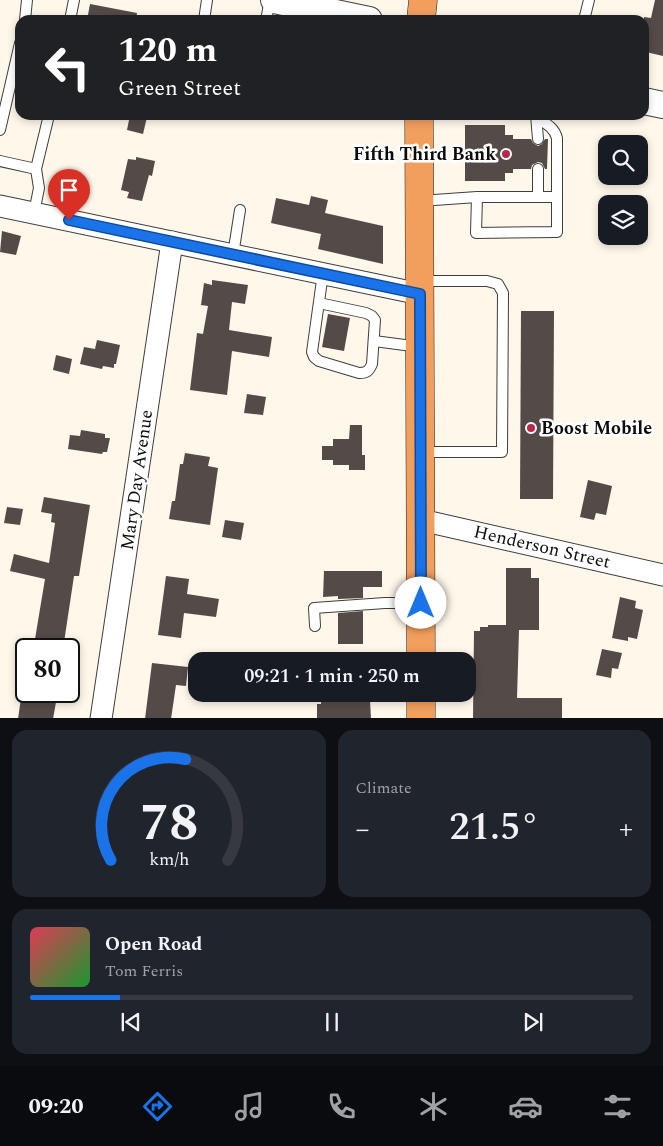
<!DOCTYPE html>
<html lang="en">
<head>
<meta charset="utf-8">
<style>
	:root { --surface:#171b24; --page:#20242c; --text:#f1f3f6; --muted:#9ea1a6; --line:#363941; --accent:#1a73e8 }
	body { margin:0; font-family:Spectral,serif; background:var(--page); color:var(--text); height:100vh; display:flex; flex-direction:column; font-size:19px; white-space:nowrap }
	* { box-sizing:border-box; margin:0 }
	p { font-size:16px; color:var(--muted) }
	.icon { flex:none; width:28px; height:28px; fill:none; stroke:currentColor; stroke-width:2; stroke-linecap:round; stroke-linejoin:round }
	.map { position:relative; height:718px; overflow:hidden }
	.panel { display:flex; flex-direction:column; gap:12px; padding:12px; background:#0d0f14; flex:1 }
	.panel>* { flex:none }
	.top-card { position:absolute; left:15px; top:15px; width:634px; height:105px; border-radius:15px; box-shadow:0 2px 8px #0003; background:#202124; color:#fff; overflow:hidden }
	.controls { position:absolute; left:598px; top:135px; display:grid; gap:10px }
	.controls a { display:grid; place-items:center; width:50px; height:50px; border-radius:10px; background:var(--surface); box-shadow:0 2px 8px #0003; font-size:25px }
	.speed { position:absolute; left:15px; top:638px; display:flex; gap:10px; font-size:25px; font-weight:700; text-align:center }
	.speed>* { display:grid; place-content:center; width:65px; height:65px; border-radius:50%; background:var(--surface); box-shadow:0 2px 8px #0003; line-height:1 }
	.speed .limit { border:2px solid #111; border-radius:8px; background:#fff; color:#111 }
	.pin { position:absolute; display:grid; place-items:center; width:42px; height:42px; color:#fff; margin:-51px -21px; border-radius:50% 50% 50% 0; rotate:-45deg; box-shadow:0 0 5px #0007 }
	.pin .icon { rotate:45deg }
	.me { position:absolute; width:55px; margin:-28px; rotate:0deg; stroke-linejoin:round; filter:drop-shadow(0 0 4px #0008) }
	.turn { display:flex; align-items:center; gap:18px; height:105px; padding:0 20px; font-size:22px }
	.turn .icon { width:65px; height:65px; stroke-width:2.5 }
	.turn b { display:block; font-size:35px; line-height:42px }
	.big { font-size:38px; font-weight:600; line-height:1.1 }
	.panel .widget { flex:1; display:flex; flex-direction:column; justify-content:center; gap:8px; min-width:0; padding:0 18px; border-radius:15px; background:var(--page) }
	.panel .dial { align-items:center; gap:0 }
	.dial svg { height:130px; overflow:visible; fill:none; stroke:var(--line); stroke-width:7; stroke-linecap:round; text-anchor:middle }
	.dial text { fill:var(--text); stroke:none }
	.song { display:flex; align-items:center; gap:15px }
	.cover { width:60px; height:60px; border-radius:8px; background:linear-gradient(135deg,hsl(350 70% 55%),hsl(130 70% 35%)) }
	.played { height:5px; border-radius:2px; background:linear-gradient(90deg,var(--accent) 15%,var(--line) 15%) }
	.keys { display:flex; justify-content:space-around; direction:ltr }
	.heat { display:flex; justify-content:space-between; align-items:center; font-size:28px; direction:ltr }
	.panel .tiles { flex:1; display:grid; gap:12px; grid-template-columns:1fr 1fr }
	.widget:last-child { grid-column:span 2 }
	.trip { position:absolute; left:188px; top:652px; width:288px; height:50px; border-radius:15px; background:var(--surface); box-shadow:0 2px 8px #0003; font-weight:600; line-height:50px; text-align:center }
	.tab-bar { display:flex; height:80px; justify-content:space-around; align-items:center; background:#090b0e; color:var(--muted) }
	.tab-bar .icon { width:35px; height:35px }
	.tab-bar .selected { color:var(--accent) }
	.tab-bar b { font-size:22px; color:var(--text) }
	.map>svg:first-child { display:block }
	.building { fill:#544b48 }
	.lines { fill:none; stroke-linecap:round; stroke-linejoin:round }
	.service-casing { stroke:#3e3e3e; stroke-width:12 }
	.minor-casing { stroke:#3e3e3e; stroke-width:23 }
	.tertiary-casing { stroke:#3e3e3e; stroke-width:28 }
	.trunk-casing { stroke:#1c1c1c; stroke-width:29 }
	.service { stroke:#fff; stroke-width:10 }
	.minor { stroke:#fff; stroke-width:21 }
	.tertiary { stroke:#fff; stroke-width:26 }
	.trunk { stroke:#f29f5e; stroke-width:28 }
	.route-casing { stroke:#114b97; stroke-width:12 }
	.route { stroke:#1a73e8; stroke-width:9 }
	.poi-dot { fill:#b62846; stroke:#fff; stroke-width:2 }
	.labels { text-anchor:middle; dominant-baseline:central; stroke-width:5; stroke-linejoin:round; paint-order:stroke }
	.poi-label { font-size:18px; font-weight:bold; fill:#0b0b0b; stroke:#fff; text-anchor:end }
	.street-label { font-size:18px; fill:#0b0b0b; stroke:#fff }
</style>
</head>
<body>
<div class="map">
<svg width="663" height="719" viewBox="0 0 663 719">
	<rect width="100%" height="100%" fill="#fef7ea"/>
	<g class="building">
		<polygon points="655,0 663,0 663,56 646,52 647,47 644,46 644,17 651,18"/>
		<polygon points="90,4 137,13 136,20 87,20"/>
		<polygon points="130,115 147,117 143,134 127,130"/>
		<polygon points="465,125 505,125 505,135 513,135 513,139 531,139 533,143 538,146 542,144 545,139 548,139 547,169 545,169 542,163 538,162 532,165 531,169 513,169 513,173 505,173 505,181 465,181"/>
		<polygon points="136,157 155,161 152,176 149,175 142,201 127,198 129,192 121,190 128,159 136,160"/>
		<polygon points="311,196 328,200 325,213 383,226 383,264 318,249 321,234 271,223 276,198 309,205"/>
		<polygon points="2,231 21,236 16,255 0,252"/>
		<polygon points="212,280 248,285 245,304 232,302 229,330 272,337 269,357 232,351 227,395 190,390 197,333 203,334 208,306 201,305 204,283 212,285"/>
		<polygon points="521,311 554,311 553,499 520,499"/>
		<polygon points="328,314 350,318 344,351 322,347"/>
		<polygon points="97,340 120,345 116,364 114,364 114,368 103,366 102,369 80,364 84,347 95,349"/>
		<polygon points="56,355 72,359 69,374 53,370"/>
		<polygon points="247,394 266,397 263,415 244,413"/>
		<polygon points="350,425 362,425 362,455 365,455 365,470 349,470 349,465 333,465 333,460 322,460 322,446 333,446 333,439 349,439"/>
		<polygon points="81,430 105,434 105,438 110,438 107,452 103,452 102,454 68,449 70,435 80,436"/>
		<polygon points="185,453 210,457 208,466 218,468 210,525 169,519 172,501 175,501 180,464 183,464"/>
		<polygon points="588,480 612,486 606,515 596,513 594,520 580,517"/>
		<polygon points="44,497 90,505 79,576 74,576 63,649 40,649 40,646 34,645 45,579 10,571 14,554 49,563 55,523 51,522 52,514 41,512"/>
		<polygon points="7,507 23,509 20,525 4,523"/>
		<polygon points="225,520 244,523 241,540 222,537"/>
		<polygon points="506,568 531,568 531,578 539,578 539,630 519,630 517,698 562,698 562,719 473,719 474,631 480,631 480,627 488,627 488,625 506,625"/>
		<polygon points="324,571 382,571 382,587 363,587 363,598 338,599 338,596 323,597"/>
		<polygon points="166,576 189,579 187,594 219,599 216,617 184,613 181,638 158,635"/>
		<polygon points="620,597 636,601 635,608 643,610 637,639 628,637 628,641 612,638"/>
		<polygon points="363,611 363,644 338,644 338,613"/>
		<polygon points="602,649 622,653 618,669 612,668 611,678 596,675"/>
		<polygon points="152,663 188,667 186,686 176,685 171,719 145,719"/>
		<polygon points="22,691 58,691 53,719 18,719"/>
		<polygon points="321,694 362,694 362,700 370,700 371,719 317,719 317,704 321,704"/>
	</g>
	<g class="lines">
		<defs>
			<g id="service">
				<polyline points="25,20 27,0"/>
				<polyline points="70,20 74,0"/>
				<polyline points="204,20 207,0"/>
				<polyline points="266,20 270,0"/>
				<polyline points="584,20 589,0"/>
				<polyline points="536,115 538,139"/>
				<path d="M 536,117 C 545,123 554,127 557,138 L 557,197"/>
				<polyline points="0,130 20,43"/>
				<polyline points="0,161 36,169"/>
				<polyline points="538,197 538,169"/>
				<polyline points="420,201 477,197 557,197 557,232 476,233 477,197"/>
				<polyline points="34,213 39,188 36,169 49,115"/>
				<polyline points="233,255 240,210"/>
				<polyline points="420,281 487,281 498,284 503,293 502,452 421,452"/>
				<path d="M 319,303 L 366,313 L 372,316 L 375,320 L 372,364 C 369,371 367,373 359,373 L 319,361 L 314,357 L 312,352 L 323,273"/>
				<polyline points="374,341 420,347"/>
				<polyline points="315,626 314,608 385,603 420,603"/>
			</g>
			<g id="minor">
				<polyline points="0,206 420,294"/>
				<polyline points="421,520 663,575"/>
				<polyline points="101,719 172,242"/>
			</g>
			<g id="tertiary">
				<polyline points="274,0 369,20"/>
				<polyline points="644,101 663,105"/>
			</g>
			<g id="trunk">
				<polyline points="421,20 423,0"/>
				<polyline points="419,115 421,661"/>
				<polyline points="421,694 421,719"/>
			</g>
		</defs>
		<use href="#service" class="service-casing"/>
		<use href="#minor" class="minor-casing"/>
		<use href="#tertiary" class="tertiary-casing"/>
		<use href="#trunk" class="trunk-casing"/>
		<use href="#service" class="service"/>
		<use href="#minor" class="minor"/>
		<use href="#tertiary" class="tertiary"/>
		<use href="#trunk" class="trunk"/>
	</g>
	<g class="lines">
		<defs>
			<polyline id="route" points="69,220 420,294 421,603"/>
		</defs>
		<use href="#route" class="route-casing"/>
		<use href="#route" class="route"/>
	</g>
	<g class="poi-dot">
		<circle cx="506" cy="154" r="5"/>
		<circle cx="531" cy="428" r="5"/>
	</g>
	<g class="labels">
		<g class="poi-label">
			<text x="496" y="154">Fifth Third Bank</text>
			<text x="541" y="428" text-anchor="start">Boost Mobile</text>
		</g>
		<g class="street-label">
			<text transform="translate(137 480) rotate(-82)">Mary Day Avenue</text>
			<text transform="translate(542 547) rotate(13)">Henderson Street</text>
		</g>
	</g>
</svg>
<div class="controls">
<a><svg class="icon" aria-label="search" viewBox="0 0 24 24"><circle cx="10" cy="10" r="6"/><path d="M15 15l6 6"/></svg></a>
<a><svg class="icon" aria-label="layers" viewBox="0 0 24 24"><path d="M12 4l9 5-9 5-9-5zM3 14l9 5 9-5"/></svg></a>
</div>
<div class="speed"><div class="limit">80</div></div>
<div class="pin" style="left:69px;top:220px;background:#d93025"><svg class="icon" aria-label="arrive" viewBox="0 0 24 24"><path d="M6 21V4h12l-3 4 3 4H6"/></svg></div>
<svg class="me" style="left:421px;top:603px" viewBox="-20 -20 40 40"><circle r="19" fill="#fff"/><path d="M0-13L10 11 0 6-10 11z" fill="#1a73e8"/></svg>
<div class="trip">09:21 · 1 min · 250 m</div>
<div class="top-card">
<div class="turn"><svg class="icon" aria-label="left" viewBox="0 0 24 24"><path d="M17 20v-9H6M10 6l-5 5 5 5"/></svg><div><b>120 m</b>Green Street</div></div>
</div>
</div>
<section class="panel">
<div class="tiles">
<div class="widget dial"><svg viewBox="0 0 100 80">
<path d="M14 69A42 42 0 1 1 86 69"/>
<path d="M14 69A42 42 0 0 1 60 7" stroke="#1a73e8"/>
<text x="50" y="56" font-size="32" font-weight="700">78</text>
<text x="50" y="72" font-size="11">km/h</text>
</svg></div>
<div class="widget"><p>Climate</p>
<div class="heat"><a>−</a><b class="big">21.5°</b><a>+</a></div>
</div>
<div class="widget">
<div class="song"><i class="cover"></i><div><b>Open Road</b><p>Tom Ferris</p></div></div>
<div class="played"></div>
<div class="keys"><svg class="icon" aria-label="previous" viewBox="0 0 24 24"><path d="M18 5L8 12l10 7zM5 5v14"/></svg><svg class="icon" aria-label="pause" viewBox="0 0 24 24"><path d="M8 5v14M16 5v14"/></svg><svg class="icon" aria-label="next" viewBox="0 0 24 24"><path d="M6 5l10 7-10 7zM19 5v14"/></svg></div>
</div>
</div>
</section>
<nav class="tab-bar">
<b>09:20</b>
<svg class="icon selected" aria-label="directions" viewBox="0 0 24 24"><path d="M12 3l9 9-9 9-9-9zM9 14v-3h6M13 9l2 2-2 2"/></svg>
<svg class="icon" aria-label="music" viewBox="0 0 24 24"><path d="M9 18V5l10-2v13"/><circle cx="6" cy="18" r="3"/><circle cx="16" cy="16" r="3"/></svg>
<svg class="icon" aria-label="phone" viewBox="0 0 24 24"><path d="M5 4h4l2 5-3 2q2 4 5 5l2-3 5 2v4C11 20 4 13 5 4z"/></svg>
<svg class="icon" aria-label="climate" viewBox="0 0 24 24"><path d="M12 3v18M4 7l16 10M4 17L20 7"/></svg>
<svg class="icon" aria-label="car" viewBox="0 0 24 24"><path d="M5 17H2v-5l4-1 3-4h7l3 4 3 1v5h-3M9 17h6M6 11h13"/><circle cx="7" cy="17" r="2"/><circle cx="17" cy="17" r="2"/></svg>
<svg class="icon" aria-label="filters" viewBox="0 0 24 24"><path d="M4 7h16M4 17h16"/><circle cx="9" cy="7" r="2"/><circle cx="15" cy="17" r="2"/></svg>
</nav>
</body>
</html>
